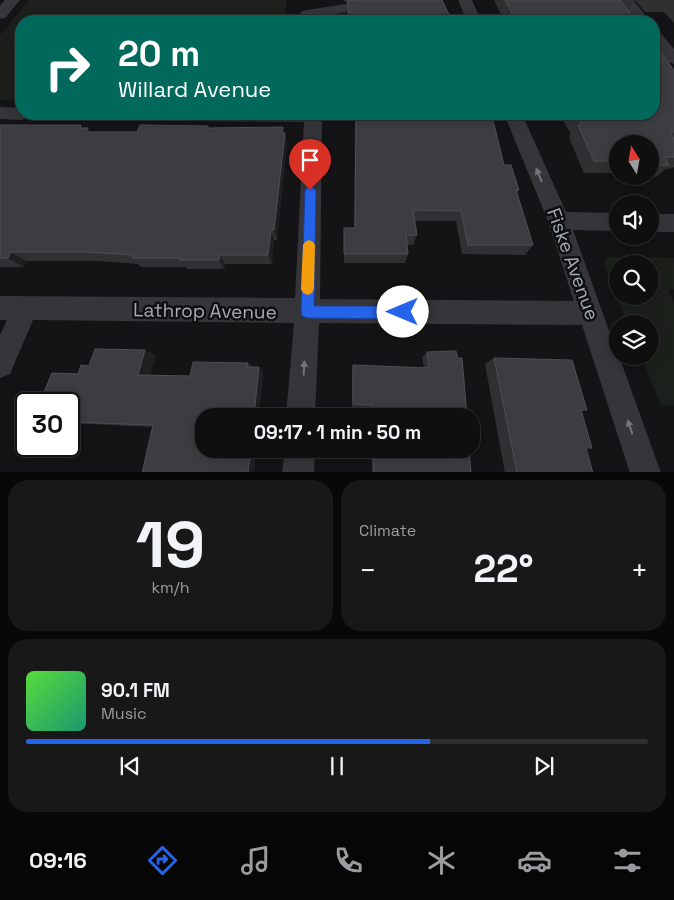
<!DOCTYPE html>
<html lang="en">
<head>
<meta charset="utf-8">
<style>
	:root { --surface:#0f0f10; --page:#181819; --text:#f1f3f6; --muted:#9b9c9f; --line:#2f2f30; --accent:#2563eb }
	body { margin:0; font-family:"Space Grotesk",sans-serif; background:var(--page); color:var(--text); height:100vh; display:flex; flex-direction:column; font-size:19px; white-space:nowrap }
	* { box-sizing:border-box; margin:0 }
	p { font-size:16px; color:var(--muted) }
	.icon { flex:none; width:28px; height:28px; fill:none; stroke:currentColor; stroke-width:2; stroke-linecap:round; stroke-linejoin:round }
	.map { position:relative; height:472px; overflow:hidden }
	.panel { display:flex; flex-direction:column; gap:8px; padding:8px; background:#080809; flex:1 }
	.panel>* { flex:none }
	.hud { position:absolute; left:15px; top:15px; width:645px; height:105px; border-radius:20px; box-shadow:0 2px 12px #0003,0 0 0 1px var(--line); background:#00695c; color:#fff; overflow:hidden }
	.needle { width:32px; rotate:349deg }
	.fabs { position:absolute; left:609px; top:135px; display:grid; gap:10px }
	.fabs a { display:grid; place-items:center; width:50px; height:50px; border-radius:50%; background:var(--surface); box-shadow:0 2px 12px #0003,0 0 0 1px var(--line); font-size:25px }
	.speed { position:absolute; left:15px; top:392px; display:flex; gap:10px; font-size:25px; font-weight:700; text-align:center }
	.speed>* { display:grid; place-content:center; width:65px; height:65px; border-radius:50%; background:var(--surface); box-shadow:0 2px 12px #0003,0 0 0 1px var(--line); line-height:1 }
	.speed .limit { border:2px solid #111; border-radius:8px; background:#fff; color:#111 }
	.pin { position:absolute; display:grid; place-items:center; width:42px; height:42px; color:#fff; margin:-51px -21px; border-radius:50% 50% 50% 0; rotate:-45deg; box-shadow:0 0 5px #0007 }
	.pin .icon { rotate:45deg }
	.me { position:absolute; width:55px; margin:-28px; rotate:270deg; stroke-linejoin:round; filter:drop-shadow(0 0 4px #0008) }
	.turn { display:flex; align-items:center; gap:18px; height:105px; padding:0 20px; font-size:22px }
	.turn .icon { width:65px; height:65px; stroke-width:2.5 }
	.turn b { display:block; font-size:35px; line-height:42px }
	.big { font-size:38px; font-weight:800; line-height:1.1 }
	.panel .card { flex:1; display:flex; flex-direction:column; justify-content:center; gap:8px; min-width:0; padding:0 18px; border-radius:20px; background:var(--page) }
	.panel .dial { align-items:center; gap:0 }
	.dial b { font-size:65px; line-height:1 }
	.song { display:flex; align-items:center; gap:15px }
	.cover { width:60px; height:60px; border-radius:8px; background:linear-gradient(135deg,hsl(110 70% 55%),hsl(160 70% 35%)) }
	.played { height:5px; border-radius:2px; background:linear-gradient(90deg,var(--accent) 65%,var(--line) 65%) }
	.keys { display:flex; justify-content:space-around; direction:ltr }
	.heat { display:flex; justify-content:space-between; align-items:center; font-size:28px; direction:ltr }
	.panel .tiles { flex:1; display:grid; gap:8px; grid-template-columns:1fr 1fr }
	.card:last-child { grid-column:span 2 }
	.trip { position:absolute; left:195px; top:408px; width:285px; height:50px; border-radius:20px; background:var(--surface); box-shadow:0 2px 12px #0003,0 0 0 1px var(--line); font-weight:800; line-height:50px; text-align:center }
	.menu { display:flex; height:80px; justify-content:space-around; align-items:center; background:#060606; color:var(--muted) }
	.menu .icon { width:35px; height:35px }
	.menu .current { color:var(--accent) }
	.menu b { font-size:22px; color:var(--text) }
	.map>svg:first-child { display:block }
	.green { fill:#1b201b; fill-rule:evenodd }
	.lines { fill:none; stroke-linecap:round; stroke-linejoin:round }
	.minor { fill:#36363a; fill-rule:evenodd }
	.wall { fill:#303033 }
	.shaded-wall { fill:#1f1f21 }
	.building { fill:#3d3d41; stroke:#4d4f53 }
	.oneway { fill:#74767d }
	.route { fill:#2563eb; stroke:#184099 }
	.slow { fill:#f59e0b }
	.labels { text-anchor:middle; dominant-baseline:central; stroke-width:5; stroke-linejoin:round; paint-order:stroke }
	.street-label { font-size:19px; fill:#a7abb4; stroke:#0f0f10 }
</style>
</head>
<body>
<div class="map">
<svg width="674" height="473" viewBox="0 0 674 473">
	<rect width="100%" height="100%" fill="#141416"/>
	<g class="green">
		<polygon points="29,0 286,0 286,21 21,21 21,101 0,100 0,35"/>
		<path d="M 611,257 L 674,258 L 674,289 L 668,289 L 674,302 L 674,405 L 661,405 L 641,356 L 650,356 L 650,324 L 628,324 L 604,265 L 605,260 ZM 618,264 L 650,264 L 650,296 L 618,296 Z"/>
	</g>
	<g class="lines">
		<g class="minor">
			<polygon points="5,0 20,0 5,18 0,19 0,6"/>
			<polygon points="373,0 408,0 401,4 307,18 302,17 300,14 302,11 307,10"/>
			<polygon points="458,0 472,0 481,21 467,21"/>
			<polygon points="619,0 633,0 650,21 636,21"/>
			<polygon points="654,30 659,31 674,49 674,64 668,62 654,44"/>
			<polygon points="0,107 21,108 21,114 30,114 27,118 21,120 0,119"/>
			<polygon points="40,114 322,114 320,299 574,301 548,221 504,114 522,114 566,212 618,213 618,231 573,230 618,356 619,356 661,473 630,473 582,325 319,323 315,416 286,416 294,323 33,320 10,374 0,378 0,335 7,320 0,320 0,296 295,298 304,122 49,120 43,118"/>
			<rect x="650" y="214" width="24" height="18"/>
			<polygon points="285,449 315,449 314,473 282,473"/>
		</g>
	</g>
	<g class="wall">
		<polygon points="344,0 442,0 452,21 348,21 347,14 347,2 345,2"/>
		<polygon points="494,0 635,0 628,11 636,21 504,21"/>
		<polygon points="635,0 674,0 674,23 664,12 645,12"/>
		<polygon points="674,70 674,167 672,168 666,169 656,177 622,177 650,176 650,144 618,144 618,173 584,173 569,138 571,134 559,114 654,114"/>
		<polygon points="354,114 494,114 495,116 493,120 504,165 519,190 517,192 533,245 525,255 462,254 456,221 415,221 417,235 413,245 407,245 408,254 405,263 344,263 344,228 354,228 355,125"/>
		<polygon points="0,125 88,128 91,132 137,132 209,128 283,127 284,133 285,133 287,145 277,240 274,240 272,264 225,264 224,269 187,269 186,267 141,267 138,264 99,261 26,261 23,267 0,267"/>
		<polygon points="145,350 156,356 150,375 190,376 248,363 252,367 263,372 259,416 204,416 256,449 254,473 142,473 153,427 69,423 69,404 78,374 89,366"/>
		<polygon points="427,352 467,416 370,416 370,408 352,407 352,370 353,365 424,368 422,357"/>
		<polygon points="494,358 587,410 581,411 592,448 586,448 593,473 505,473 485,364"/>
		<polygon points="371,449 469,449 471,473 372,473"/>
	</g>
	<g class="shaded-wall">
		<polygon points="81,125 86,131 88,128 97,140 80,128"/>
		<polygon points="283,127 285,139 285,133 287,145 277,240 274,230"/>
		<polygon points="271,230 274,240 272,264 268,255"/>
		<polygon points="11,252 26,261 23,267 8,258"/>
		<polygon points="220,255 225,264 224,269 219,260"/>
		<polygon points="145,350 156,356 149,380 138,375"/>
		<polygon points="259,367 263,372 259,416 254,416"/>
		<polygon points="251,449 256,449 254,473 248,473"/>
	</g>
	<g class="building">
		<polygon points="356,0 442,0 452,21 350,21 347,1"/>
		<polygon points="505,0 620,0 636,21 516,21"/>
		<polygon points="654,44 674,70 674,132 670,132 674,139 674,157 665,157 669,165 650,165 650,144 618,144 618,161 594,161 578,125 582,125 575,114 654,114"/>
		<polygon points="356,114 494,114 495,116 492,116 504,165 511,165 519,190 516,190 533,245 468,245 461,211 413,210 417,235 406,235 408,254 344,254 344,228 355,228"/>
		<polygon points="0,125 81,125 80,128 88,128 86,132 137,132 140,125 208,126 208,128 283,127 282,133 285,133 274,230 271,230 268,255 220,255 219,260 180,260 181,258 132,258 133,255 87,252 11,252 8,258 0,258"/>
		<polygon points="95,349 145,350 138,375 190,376 193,362 248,363 247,367 259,367 254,416 204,416 204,449 251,449 248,473 142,473 153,425 69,422 69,404 39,404 52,373 78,374 81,365 89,366"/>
		<polygon points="456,351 458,358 462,358 467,416 372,416 372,405 353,404 353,365 429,368 427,352"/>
		<polygon points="494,358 572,360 587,410 581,410 592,448 586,448 593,473 517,473"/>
		<polygon points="373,449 469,449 471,473 374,473"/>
	</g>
	<defs><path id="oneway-solid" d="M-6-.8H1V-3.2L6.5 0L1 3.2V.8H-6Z" transform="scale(1.25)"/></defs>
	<g class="oneway">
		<use href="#oneway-solid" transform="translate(539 175) rotate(-113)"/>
		<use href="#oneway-solid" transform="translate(304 368) rotate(-87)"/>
		<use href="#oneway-solid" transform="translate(630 427) rotate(-109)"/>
	</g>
	<polygon class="route" points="310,185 316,190 314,306 403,306 408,308 410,312 408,317 403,319 307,318 302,316 301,312 305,190"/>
	<polygon class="slow" points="309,240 313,242 315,245 314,289 312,293 308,295 303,293 301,289 303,245 305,242"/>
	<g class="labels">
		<g class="street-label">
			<text transform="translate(573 264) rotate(70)">Fiske Avenue</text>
			<text transform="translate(205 311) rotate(1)">Lathrop Avenue</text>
		</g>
	</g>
</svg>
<div class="fabs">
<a><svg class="needle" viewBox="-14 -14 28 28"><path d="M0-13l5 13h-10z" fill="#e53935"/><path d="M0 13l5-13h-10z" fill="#9b9c9f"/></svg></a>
<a><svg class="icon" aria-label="sound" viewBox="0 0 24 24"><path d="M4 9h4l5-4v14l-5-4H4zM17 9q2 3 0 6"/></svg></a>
<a><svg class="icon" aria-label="search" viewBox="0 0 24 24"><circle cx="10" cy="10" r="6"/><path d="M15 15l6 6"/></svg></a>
<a><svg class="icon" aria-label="layers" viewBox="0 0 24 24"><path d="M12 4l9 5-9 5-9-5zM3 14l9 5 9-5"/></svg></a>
</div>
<div class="speed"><div class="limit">30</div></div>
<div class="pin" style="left:310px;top:190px;background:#d93025"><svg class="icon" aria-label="arrive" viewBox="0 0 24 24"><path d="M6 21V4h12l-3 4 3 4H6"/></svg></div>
<svg class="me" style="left:403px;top:312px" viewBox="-20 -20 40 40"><circle r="19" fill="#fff"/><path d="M0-13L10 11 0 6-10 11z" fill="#2563eb"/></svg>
<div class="trip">09:17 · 1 min · 50 m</div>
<div class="hud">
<div class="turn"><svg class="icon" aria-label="right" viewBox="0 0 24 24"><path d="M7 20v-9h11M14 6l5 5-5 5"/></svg><div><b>20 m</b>Willard Avenue</div></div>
</div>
</div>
<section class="panel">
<div class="tiles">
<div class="card dial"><b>19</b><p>km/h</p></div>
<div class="card"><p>Climate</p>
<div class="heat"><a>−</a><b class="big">22°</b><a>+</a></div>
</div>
<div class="card">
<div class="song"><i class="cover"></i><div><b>90.1 FM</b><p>Music</p></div></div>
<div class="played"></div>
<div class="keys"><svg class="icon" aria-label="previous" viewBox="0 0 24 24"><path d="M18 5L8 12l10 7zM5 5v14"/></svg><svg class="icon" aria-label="pause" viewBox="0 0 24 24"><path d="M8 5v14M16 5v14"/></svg><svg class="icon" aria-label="next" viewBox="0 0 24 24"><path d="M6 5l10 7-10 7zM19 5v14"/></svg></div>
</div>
</div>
</section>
<nav class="menu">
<b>09:16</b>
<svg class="icon current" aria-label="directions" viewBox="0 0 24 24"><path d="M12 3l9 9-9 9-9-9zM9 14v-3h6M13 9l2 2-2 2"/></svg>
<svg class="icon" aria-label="music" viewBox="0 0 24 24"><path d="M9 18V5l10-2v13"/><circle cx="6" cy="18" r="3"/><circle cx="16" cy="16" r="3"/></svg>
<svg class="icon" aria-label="phone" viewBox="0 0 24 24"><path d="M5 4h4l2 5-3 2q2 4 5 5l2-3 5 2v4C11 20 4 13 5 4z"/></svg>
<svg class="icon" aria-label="climate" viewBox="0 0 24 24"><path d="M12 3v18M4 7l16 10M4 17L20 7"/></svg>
<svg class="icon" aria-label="car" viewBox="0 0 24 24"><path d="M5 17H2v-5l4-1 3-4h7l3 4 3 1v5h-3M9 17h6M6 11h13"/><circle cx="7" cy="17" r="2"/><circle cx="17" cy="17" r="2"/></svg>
<svg class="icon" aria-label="filters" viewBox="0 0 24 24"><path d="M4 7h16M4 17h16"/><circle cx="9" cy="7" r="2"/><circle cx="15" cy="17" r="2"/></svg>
</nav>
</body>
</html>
